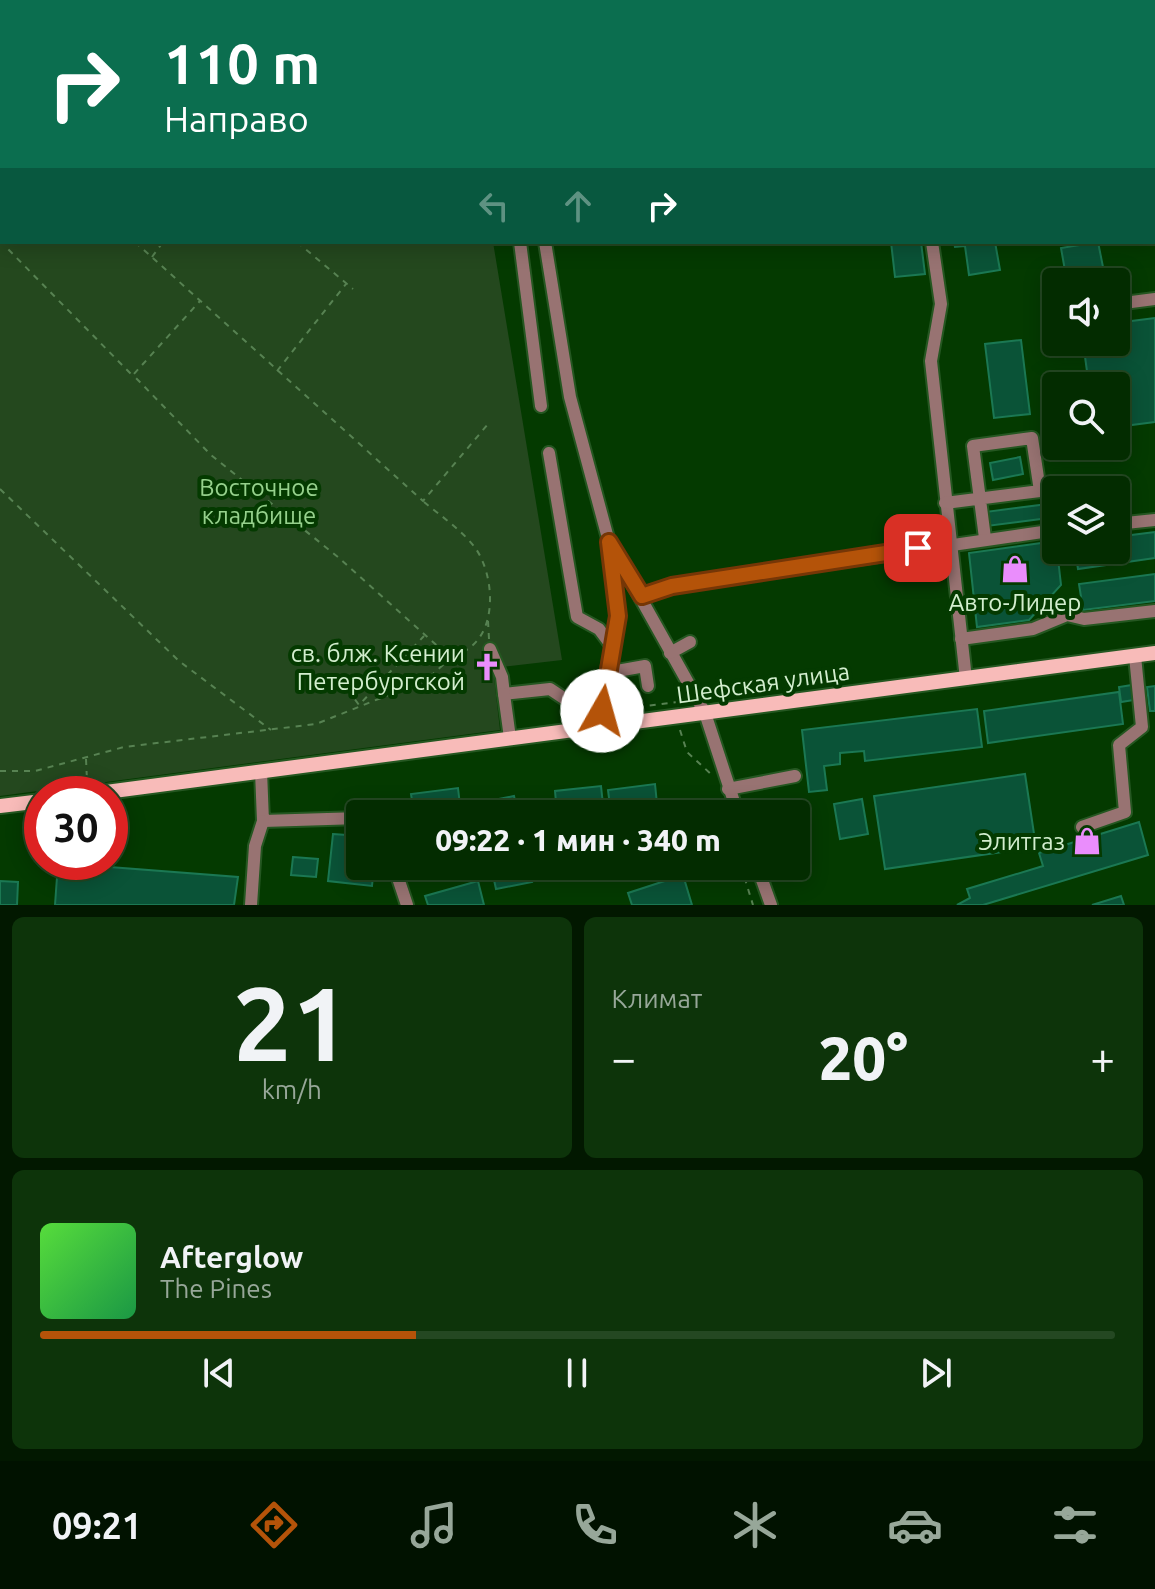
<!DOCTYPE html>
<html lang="ru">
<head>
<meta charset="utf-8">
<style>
	:root { --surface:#032c00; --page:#0d340a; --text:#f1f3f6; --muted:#97a799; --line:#244822; --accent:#b45309 }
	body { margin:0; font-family:Ubuntu,sans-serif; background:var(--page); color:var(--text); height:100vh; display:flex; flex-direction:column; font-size:30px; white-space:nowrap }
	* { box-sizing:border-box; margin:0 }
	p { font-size:26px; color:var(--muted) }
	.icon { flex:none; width:44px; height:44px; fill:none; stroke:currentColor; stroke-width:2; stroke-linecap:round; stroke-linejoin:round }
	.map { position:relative; height:905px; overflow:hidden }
	.sheet { display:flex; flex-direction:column; gap:12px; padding:12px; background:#021800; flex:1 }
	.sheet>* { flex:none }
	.hud { position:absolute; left:0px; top:0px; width:1156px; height:244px; box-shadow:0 4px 20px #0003,0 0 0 2px var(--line); background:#0b6e4f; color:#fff; overflow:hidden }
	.fabs { position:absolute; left:1042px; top:268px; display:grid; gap:16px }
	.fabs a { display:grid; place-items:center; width:88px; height:88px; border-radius:8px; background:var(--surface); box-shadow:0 4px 20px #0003,0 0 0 2px var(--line); font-size:40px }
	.speed { position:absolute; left:24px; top:776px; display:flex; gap:16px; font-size:40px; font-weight:700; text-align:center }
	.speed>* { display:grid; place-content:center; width:104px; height:104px; border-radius:50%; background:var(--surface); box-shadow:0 4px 20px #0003,0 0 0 2px var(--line); line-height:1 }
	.speed .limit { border:12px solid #d22; background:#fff; color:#111 }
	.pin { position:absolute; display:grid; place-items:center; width:68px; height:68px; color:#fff; margin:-34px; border-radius:16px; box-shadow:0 4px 12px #0006 }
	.me { position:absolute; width:88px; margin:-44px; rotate:7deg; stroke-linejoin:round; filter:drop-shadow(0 0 6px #0008) }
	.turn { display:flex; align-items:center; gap:28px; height:168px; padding:0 32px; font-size:36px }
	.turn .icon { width:104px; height:104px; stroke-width:2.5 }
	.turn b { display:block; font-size:56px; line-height:68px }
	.lanes { display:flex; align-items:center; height:76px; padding:0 32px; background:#0003; justify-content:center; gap:40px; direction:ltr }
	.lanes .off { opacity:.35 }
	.big { font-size:60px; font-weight:800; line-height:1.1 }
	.sheet .card { flex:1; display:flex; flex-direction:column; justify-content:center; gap:12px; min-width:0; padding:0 28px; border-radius:12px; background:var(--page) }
	.sheet .dial { align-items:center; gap:0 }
	.dial b { font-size:104px; line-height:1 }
	.song { display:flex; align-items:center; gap:24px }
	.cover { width:96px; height:96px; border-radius:12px; background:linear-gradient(135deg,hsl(110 70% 55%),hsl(140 70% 35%)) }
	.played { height:8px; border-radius:4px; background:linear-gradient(90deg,var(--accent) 35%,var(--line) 35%) }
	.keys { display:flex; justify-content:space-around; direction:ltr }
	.heat { display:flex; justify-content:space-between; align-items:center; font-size:44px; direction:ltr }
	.sheet .tiles { flex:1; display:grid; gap:12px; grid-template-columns:1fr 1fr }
	.card:last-child { grid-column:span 2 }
	.trip { position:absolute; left:346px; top:800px; width:464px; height:80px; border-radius:8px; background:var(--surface); box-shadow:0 4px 20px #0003,0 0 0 2px var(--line); font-weight:800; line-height:80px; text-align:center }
	.tab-bar { display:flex; height:128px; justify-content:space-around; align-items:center; background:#011200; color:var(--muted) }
	.tab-bar .icon { width:56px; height:56px }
	.tab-bar .on { color:var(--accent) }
	.tab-bar b { font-size:36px; color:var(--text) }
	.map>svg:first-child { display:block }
	.green { fill:#24481e }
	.building { fill:#0a5337; stroke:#1b7853; stroke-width:2 }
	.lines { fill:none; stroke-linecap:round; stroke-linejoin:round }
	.minor-casing { stroke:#255721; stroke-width:16 }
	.major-casing { stroke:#255721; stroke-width:18 }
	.path { stroke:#578252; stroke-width:2; stroke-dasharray:6 6; stroke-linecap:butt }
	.minor { stroke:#987372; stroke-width:12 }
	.major { stroke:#f8bbb9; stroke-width:14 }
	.route-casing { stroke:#753606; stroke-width:20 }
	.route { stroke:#b45309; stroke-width:14 }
	.labels { text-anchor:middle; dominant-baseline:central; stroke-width:8; stroke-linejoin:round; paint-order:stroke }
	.park-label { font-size:24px; fill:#96d18c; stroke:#043a00 }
	.poi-label { font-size:24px; fill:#d3eece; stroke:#043a00; text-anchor:end }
	.street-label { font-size:24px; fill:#d3eece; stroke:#043a00 }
</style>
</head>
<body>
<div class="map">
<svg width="1155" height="905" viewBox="0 0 1155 905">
	<rect width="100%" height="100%" fill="#043a00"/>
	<polygon class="green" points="0,0 452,0 2,2 2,242 493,242 562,660 493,668 500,730 0,796"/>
	<g class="building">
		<polygon points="1091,0 1155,0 1155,17 1154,2"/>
		<polygon points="891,242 921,242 925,274 895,277"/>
		<polygon points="954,242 995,242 1000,270 969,275 965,246 955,247"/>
		<polygon points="1098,242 1106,282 1067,282 1061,248"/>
		<polygon points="1155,318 1155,422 1116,427 1116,386 1089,386 1083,342 1116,342 1116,323"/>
		<polygon points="1021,340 1030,414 994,418 985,344"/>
		<polygon points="1020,457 1023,474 993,480 990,463"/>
		<polygon points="1056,503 1056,517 987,526 985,512"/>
		<polygon points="1155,532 1155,558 1078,569 1075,550 1116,550 1116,537"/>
		<polygon points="1056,541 1061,585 1029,620 977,627 969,553"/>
		<polygon points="1155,574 1155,601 1083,610 1079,584"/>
		<polygon points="1132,685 1134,700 1121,702 1119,687"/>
		<polygon points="1155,686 1155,711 1150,711 1147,687"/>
		<polygon points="1119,692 1123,724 988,743 984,711"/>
		<polygon points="977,709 982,747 865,761 864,751 840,753 840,764 824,766 827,790 809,792 802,730"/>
		<polygon points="1025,774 1036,847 885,869 874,796"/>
		<polygon points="655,784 658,814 611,814 608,790"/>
		<polygon points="601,786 604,814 557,814 555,791"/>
		<polygon points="458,788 461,814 414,814 411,794"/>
		<polygon points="514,796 518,814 480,814 478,803"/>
		<polygon points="862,799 868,834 840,839 834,804"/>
		<polygon points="1139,822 1148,855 983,905 957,905 970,898 967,889 1043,866 1039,853"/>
		<polygon points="333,834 360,836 360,866 374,866 372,886 328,881"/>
		<polygon points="293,857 318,859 316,877 291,875"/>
		<polygon points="58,863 238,877 234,905 55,905"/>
		<polygon points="491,866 528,866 532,882 496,889"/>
		<polygon points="683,875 692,905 632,905 628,893"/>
		<polygon points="0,881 18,882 17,905 0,905"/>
		<polygon points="478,881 484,905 428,905 425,896"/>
		<polygon points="1121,896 1124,905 1092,905"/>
	</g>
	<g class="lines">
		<defs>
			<g id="minor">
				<polyline points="475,0 475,2"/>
				<polyline points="507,0 507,2"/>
				<polyline points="520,242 541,406"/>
				<polyline points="545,242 570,397 609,542 618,616 600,703 604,726"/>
				<polyline points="932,242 941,304 931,361 966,679"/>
				<polyline points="1116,304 1155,299"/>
				<polyline points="549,453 577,617 599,629 611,645"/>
				<polyline points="945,503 1040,491 1032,438 973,446 985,538"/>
				<polyline points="1116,524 1155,520"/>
				<polyline points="612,547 705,713 738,814"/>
				<polyline points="642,596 672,586 1056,530"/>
				<polyline points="961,639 1033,629 1067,615 1084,619 1155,611"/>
				<polyline points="490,649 502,677 504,694 550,689 574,705 600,703"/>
				<polyline points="670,653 690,642"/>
				<polyline points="606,673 645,666 648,686"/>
				<polyline points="504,694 510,738"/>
				<polyline points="261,771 263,821 360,818"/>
				<polyline points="728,789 795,776"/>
				<polyline points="1082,827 1125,812 1119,745 1142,727 1135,656"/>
				<polyline points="394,866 407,905"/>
				<polyline points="757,866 771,905"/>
				<polyline points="251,905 255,846 263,821"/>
			</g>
			<g id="major">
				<polyline points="91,794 1155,653"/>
				<polyline points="0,806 42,801"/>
			</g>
		</defs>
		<use href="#minor" class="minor-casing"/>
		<use href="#major" class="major-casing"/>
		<g class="path">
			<polyline points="18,0 19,2"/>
			<polyline points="327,0 329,2"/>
			<polyline points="11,2 14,0"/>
			<polyline points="184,2 186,0"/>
			<polyline points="0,9 2,8"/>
			<polyline points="0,128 2,129"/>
			<polyline points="0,241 132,375"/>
			<polyline points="135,242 423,501 488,424"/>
			<polyline points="297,242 353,289"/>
			<polyline points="152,257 163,242"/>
			<polyline points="277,371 346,284"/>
			<polyline points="0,489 179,661 271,730"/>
			<path d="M 424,502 C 441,516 463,531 476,549 C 493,574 497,622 474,644 C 468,650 460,654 452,658"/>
			<polyline points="488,621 489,639"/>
			<polyline points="348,690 359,705 424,636"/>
			<polyline points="614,710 677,702"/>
			<polyline points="680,730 687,752 712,775"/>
			<polyline points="86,759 87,781"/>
			<polyline points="0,771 35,771 124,747 316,724 426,680 451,658 338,557 211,455 133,375 200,301"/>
			<polyline points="741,866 753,905"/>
		</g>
		<use href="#minor" class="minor"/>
		<use href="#major" class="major"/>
	</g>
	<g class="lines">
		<defs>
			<polyline id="route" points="602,711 618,616 609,542 642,596 672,586 918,548"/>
		</defs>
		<use href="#route" class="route-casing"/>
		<use href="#route" class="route"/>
	</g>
	<defs>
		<symbol id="shop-bare" viewBox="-9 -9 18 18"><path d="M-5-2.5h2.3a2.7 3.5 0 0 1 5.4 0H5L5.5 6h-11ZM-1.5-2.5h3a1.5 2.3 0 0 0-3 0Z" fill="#ea8dfc" stroke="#043a00" stroke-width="2.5" paint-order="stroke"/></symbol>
		<symbol id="church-bare" viewBox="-9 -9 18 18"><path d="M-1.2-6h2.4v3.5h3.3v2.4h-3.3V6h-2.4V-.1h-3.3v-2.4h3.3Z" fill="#ea8dfc" stroke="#043a00" stroke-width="2.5" paint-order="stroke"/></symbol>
	</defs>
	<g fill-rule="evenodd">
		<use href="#shop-bare" x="995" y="549" width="40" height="40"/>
		<use href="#church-bare" x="467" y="647" width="40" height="40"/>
		<use href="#shop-bare" x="1067" y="821" width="40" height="40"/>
	</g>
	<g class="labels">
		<g class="park-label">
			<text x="259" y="487">Восточное<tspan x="259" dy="28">кладбище</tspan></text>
		</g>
		<g class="poi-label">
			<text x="1015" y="602" text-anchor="middle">Авто-Лидер</text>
			<text x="465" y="653">св. блж. Ксении<tspan x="465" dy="28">Петербургской</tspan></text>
			<text x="1065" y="841">Элитгаз</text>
		</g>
		<g class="street-label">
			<text transform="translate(763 683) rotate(-8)">Шефская улица</text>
		</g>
	</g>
</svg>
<div class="fabs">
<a><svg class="icon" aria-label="sound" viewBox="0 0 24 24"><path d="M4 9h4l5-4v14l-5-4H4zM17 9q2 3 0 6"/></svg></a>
<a><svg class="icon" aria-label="search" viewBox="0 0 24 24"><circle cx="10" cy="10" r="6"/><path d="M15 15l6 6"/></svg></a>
<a><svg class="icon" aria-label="layers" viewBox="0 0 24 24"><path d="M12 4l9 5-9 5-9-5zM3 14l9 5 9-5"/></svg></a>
</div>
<div class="speed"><div class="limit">30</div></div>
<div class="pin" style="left:918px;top:548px;background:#d93025"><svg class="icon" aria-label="arrive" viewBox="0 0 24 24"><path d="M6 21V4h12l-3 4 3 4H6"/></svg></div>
<svg class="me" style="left:602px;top:711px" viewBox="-20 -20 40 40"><circle r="19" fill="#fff"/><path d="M0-13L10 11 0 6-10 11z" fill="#b45309"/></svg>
<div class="trip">09:22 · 1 мин · 340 m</div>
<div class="hud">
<div class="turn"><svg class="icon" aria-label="right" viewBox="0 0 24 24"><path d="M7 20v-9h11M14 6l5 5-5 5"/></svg><div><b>110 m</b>Направо</div></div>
<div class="lanes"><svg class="icon off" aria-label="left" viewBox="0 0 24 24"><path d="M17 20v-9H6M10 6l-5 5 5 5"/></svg><svg class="icon off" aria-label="ahead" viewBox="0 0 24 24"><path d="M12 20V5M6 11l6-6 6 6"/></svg><svg class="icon" aria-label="right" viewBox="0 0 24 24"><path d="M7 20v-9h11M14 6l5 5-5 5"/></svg></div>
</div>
</div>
<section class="sheet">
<div class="tiles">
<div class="card dial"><b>21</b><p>km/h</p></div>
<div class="card"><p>Климат</p>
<div class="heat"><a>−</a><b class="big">20°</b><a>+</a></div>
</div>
<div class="card">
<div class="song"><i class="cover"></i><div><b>Afterglow</b><p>The Pines</p></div></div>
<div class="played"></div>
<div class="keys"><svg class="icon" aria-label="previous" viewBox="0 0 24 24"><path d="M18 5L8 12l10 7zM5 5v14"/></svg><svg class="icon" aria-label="pause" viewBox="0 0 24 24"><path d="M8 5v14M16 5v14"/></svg><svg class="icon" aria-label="next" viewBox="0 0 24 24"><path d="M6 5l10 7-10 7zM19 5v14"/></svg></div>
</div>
</div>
</section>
<nav class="tab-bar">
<b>09:21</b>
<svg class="icon on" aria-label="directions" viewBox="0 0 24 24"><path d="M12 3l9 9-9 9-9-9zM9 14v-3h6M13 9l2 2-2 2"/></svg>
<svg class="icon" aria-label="music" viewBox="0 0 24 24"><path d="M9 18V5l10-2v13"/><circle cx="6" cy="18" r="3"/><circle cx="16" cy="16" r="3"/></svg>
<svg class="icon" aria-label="phone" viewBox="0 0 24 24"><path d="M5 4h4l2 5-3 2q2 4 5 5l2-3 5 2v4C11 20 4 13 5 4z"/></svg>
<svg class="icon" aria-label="climate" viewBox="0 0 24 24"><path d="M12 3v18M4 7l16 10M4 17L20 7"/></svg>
<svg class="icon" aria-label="car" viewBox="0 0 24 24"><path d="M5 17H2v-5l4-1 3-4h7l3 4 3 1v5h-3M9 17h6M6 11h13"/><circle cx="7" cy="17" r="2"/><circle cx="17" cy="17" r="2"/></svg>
<svg class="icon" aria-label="filters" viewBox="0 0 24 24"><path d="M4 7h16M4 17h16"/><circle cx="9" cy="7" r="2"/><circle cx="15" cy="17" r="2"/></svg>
</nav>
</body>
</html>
